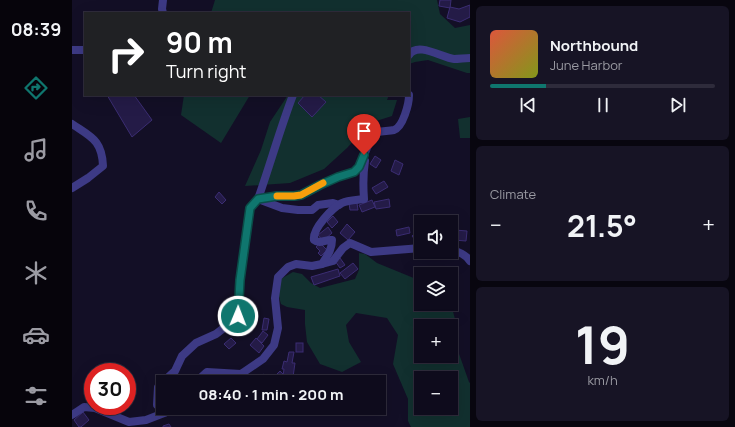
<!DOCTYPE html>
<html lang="en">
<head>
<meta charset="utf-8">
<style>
	:root { --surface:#0e0b1c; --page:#171425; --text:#f1f3f6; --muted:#9b9ba3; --line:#2e2b3b; --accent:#0f766e }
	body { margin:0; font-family:Manrope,sans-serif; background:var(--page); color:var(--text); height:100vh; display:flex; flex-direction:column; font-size:15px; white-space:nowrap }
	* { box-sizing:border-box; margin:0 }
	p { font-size:13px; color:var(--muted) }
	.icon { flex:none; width:22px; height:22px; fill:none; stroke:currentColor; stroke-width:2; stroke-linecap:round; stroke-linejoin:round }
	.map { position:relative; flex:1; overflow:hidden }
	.panel { display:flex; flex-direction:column; gap:6px; padding:6px; background:#08060f; width:265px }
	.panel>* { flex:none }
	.top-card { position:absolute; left:12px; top:12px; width:326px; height:84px; border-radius:0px; box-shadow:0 4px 16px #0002,0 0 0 1px var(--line); background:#202124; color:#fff; overflow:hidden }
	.fabs { position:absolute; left:342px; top:215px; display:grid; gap:8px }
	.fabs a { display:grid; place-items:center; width:44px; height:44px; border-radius:0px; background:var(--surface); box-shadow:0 4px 16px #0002,0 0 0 1px var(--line); font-size:20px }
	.speed { position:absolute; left:12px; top:363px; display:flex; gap:8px; font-size:20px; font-weight:700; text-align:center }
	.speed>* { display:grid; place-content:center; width:52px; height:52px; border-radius:50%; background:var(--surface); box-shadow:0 4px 16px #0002,0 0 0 1px var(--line); line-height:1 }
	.speed .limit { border:6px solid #d22; background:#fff; color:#111 }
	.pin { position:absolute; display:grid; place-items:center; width:34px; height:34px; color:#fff; margin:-41px -17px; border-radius:50% 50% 50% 0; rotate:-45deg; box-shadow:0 0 4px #0007 }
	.pin .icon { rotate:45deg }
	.me { position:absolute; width:44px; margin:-22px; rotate:1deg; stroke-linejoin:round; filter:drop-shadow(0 0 3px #0008) }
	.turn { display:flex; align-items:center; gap:14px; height:84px; padding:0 16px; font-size:18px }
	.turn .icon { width:52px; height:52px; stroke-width:2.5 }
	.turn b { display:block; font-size:28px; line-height:34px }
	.big { font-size:30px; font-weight:700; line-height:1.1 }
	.panel .widget { flex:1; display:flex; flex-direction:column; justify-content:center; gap:6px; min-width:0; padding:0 14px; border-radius:6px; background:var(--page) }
	.panel .dial { align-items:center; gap:0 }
	.dial b { font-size:52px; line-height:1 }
	.song { display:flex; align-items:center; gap:12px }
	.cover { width:48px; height:48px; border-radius:6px; background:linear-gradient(135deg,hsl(10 70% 55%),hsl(70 70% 35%)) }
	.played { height:4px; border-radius:2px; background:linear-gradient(90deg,var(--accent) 25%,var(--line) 25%) }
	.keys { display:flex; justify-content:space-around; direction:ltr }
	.heat { display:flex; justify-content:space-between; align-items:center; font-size:22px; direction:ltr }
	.trip { position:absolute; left:84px; top:375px; width:230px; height:40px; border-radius:0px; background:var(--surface); box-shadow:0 4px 16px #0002,0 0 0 1px var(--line); font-weight:700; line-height:40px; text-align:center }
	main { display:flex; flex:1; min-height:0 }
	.tabs { display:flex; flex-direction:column; width:72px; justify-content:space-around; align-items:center; background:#06040b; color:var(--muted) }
	.tabs .icon { width:28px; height:28px }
	.tabs .selected { color:var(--accent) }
	.tabs b { font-size:18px; color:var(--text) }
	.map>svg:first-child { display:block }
	.green { fill:#12302f; fill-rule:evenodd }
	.building { fill:#241b47; stroke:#3b2d73 }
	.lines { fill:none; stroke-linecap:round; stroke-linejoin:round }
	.minor { stroke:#3d3a85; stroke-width:8 }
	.route-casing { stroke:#0a4d48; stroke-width:10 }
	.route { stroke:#0f766e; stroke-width:7 }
	.slow { stroke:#f59e0b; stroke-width:7 }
</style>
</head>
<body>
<main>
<nav class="tabs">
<b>08:39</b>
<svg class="icon selected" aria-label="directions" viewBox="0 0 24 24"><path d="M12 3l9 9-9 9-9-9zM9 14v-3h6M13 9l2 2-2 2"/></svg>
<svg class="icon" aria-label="music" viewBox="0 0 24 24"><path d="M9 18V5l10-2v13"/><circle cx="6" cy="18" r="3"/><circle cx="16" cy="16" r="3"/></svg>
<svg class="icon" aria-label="phone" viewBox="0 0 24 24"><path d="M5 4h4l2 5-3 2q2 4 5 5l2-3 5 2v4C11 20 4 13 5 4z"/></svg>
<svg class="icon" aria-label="climate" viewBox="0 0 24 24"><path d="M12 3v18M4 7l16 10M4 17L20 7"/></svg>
<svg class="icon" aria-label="car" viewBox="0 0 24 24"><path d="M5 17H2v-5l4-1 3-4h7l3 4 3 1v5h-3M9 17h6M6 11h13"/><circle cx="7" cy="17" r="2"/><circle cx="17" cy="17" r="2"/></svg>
<svg class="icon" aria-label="filters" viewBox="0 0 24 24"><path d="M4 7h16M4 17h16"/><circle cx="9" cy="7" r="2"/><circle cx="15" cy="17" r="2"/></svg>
</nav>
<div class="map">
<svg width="398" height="427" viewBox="0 0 398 427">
	<rect width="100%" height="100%" fill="#130f26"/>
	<g class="green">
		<polygon points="143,0 365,0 368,14 383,28 398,25 398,73 395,73 356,60 343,62 337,64 337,13 139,13"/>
		<polygon points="112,95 178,95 149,143 109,115"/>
		<polygon points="216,95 317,95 315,100 325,100 320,116 298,123 275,148 252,169 218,183 173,186 189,150 198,122"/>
		<polygon points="398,117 398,138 388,138 386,119"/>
		<path d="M 287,253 L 293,254 L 305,263 L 349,281 L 349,304 L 378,304 L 380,308 L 386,330 L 386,351 L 397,382 L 398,383 L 398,427 L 339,427 L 336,421 L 336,399 L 321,364 L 326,335 L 315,318 L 284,313 L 274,325 L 277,342 L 289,362 L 270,372 L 248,364 L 235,342 L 233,324 L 233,310 L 215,307 L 209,304 L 205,289 L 207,280 L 221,272 L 230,274 L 239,283 L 248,288 L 283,279 L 287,270 ZM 349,326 L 379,326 L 379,356 L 349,356 ZM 349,378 L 379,378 L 379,408 L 349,408 Z"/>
	</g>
	<g class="building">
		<polygon points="368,0 379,0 378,8 367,6"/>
		<polygon points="398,5 398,17 388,22 375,18 378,7 387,9"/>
		<polygon points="35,95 62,95 80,120 60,137"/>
		<polygon points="233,95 246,95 254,102 240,117 226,103"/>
		<polygon points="303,156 309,160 304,168 298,164"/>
		<polygon points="323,160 331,164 327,175 319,171"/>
		<polygon points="312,181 316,187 304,194 300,188"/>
		<polygon points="147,192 154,200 150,204 143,197"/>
		<polygon points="317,199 318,207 304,209 302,202"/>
		<polygon points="300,200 303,207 290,212 287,205"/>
		<polygon points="277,203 285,203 286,210 278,210"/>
		<polygon points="261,216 266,222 260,228 255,222"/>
		<polygon points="275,224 283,232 276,240 268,233"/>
		<polygon points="256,227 260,233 251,241 246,235"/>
		<polygon points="337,227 338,233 325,236 324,230"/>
		<polygon points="349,228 349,237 344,241 340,236"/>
		<polygon points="383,230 395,231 394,241 382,240"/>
		<polygon points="248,243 255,250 249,256 246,253 248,251 244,247"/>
		<polygon points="268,258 273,265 268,268 263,261"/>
		<polygon points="281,263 286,269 273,279 268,273"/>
		<polygon points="266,269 268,276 242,285 239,277"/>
		<polygon points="192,318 197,319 195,330 190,330"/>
		<polygon points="191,331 196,335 190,343 185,339"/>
		<polygon points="159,338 164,343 157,349 152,344"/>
		<polygon points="184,338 192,346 187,353 178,345"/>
		<rect x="224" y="343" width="7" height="9"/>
		<polygon points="217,352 222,352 220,363 223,363 221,377 211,376 212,369 210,369 212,361 215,362"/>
		<polygon points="208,371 211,374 210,376 211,377 209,379 204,375"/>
		<polygon points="192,374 196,380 193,382 181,382"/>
		<polygon points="204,377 210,382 200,382"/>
		<polygon points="11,412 17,420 9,427 7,427 2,420"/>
		<polygon points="97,424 99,427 91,427 91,426"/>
	</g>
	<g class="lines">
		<g class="minor">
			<polyline points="91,0 90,9 91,13"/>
			<polyline points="0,50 13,50"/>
			<path d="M 337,55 C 346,41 370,58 382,59 C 387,59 393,58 398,58"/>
			<path d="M 221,95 C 208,129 198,165 186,199 L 210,208 L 226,210 L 240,210 L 246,205 L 261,203 L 267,205"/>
			<path d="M 0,124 C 19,137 30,140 31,166 L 16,178 L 0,188"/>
			<path d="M 379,250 C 386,251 394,255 398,261"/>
			<polyline points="250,264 261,261 271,248 278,243 299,252 349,248"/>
			<path d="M 91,382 L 103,371 L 110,356 L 124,343 L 144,334 L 166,317 L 168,281 L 178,208 L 186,199 L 205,196 L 222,196 L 229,195 L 248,185 L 266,177 L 282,172 L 287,167 L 298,141 L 306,132 C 311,131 317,131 322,130 C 331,127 337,104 337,95"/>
			<polyline points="91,382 86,387 85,405 94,412"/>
			<path d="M 124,382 L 135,372 L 169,374 L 191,359 L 202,345 L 206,328 L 203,298 L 206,277 L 216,267 L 224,264 L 240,266 L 250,264 C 255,256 260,250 260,240 C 254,239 248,245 242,240 C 240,229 261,207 270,203 C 276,200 286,200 292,199 C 291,186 291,174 293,161"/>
			<polyline points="0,415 12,407 23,408 57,422 74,420 105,408"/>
		</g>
	</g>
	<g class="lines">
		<defs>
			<polyline id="route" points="166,316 168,280 178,208 186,199 205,196 222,196 229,195 248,185 266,177 282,172 287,167 292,155"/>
		</defs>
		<use href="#route" class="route-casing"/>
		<use href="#route" class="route"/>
		<polyline class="slow" points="205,196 222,196 229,195 251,183"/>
	</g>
</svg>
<div class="fabs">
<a><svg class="icon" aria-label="sound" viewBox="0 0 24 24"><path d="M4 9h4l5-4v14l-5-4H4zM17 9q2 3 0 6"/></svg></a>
<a><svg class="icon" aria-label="layers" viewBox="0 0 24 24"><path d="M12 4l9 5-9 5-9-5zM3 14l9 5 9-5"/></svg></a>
<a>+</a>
<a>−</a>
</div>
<div class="speed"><div class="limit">30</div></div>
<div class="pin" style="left:292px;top:155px;background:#d93025"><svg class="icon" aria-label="arrive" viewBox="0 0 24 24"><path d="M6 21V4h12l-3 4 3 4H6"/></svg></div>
<svg class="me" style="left:166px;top:316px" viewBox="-20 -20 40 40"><circle r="17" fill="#0f766e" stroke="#fff" stroke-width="3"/><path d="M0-11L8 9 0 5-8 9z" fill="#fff"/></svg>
<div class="trip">08:40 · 1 min · 200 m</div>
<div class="top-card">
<div class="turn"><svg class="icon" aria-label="right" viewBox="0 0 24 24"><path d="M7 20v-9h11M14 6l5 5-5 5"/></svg><div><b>90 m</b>Turn right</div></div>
</div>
</div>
<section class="panel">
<div class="widget">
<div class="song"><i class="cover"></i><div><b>Northbound</b><p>June Harbor</p></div></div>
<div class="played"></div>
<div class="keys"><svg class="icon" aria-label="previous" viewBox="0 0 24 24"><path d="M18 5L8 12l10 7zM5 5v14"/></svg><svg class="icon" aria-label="pause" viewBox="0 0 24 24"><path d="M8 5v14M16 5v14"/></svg><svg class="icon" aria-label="next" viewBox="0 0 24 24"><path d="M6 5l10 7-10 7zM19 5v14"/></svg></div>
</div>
<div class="widget"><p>Climate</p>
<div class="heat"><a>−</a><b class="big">21.5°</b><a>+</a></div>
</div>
<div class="widget dial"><b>19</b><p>km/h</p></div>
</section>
</main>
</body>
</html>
